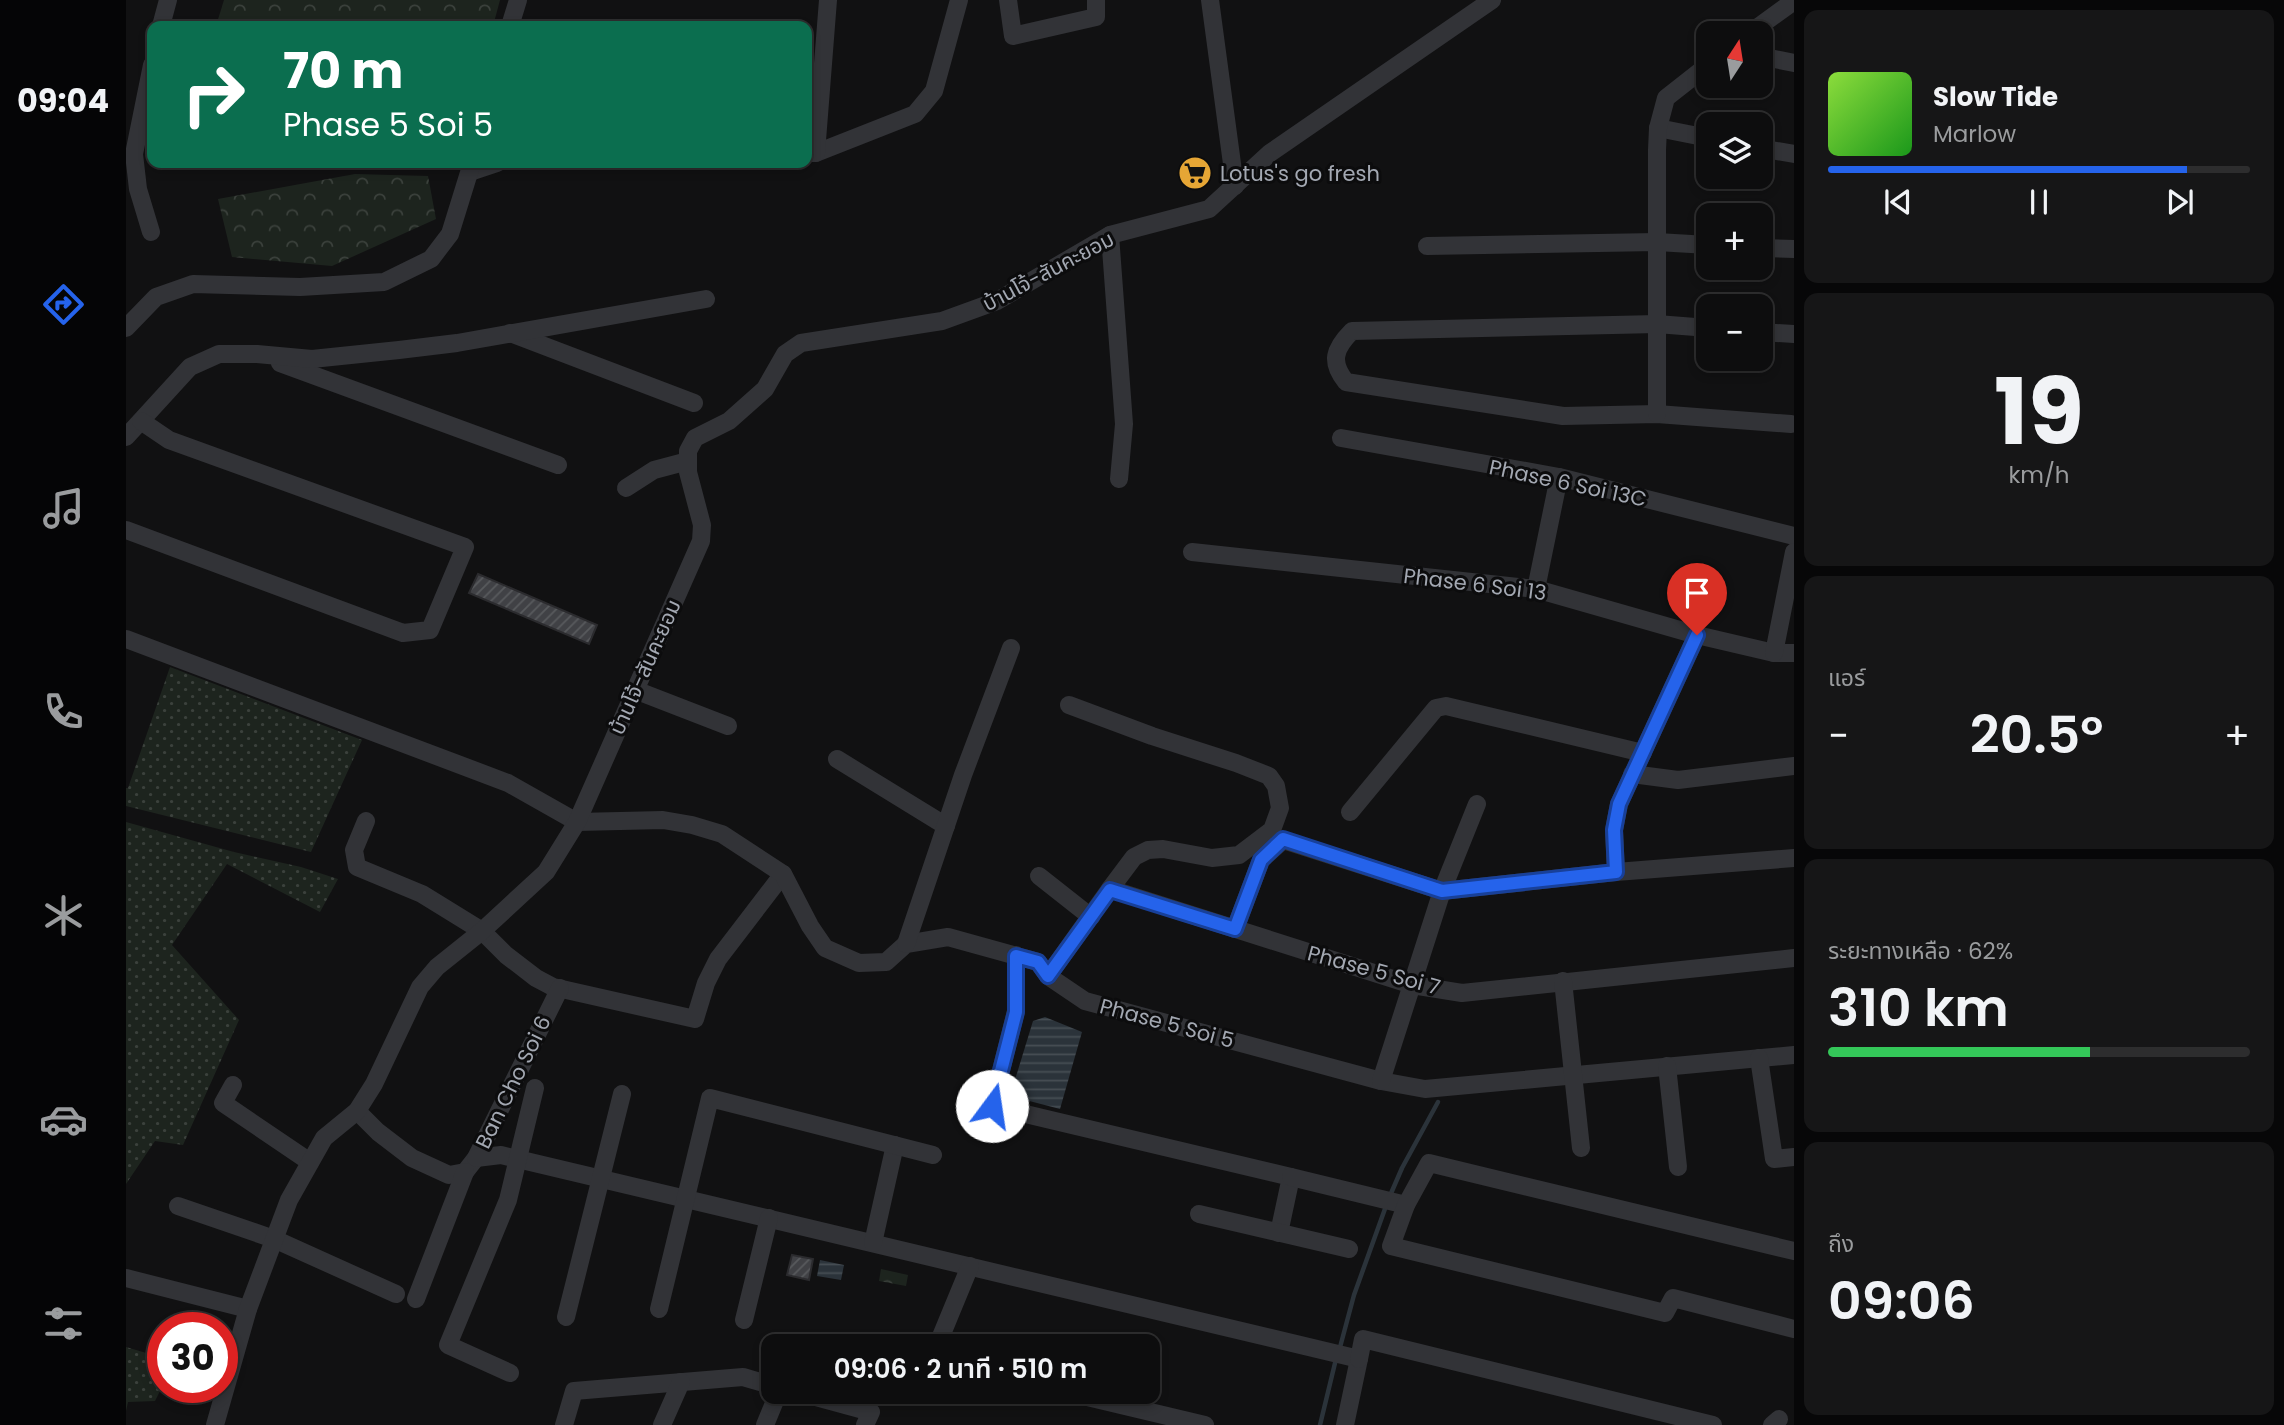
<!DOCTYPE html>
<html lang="th">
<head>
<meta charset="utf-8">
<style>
	:root { --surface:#0d0d0e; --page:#161617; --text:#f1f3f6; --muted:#9a9c9e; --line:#2d2d2e; --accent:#2563eb }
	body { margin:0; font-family:Poppins,"Noto Sans Thai",sans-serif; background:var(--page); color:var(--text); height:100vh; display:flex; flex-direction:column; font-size:26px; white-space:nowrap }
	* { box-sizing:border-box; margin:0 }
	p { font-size:23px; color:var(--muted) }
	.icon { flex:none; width:38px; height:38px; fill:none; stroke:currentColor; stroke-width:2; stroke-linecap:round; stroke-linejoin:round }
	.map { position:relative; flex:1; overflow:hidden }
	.drawer { display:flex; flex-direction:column; gap:10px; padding:10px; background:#070708; width:490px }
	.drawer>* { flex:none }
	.guide { position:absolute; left:21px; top:21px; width:665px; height:147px; border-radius:14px; box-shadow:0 4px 10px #0003,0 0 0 2px var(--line); background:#0b6e4f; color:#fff; overflow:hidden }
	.needle { width:46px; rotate:12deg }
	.tools { position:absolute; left:1570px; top:21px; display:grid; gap:14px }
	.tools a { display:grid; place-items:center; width:77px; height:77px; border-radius:14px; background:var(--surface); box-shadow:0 4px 10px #0003,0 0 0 2px var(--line); font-size:35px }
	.speed { position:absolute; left:21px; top:1312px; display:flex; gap:14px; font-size:35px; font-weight:700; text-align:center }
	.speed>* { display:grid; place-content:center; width:91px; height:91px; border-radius:50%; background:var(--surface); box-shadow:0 4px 10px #0003,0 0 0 2px var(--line); line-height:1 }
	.speed .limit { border:10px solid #d22; background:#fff; color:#111 }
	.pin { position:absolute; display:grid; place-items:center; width:60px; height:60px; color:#fff; margin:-72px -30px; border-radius:50% 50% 50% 0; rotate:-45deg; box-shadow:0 0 7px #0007 }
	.pin .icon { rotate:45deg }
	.me { position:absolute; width:77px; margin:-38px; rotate:14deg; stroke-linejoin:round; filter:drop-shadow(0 0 5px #0008) }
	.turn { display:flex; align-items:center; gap:24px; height:147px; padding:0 21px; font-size:32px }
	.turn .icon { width:91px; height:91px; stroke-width:2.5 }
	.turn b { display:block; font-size:49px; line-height:60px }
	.big { font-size:52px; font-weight:600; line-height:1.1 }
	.drawer .widget { flex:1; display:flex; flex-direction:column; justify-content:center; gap:10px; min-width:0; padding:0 24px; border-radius:14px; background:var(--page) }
	.drawer .dial { align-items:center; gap:0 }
	.dial b { font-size:91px; line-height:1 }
	.song { display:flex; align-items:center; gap:21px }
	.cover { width:84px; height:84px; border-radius:10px; background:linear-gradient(135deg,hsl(90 70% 55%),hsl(120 70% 35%)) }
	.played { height:7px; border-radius:4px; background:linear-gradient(90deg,var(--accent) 85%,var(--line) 85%) }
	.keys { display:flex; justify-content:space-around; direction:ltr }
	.heat { display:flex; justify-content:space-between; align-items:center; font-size:38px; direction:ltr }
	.charge { height:10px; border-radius:5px; background:linear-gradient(90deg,#34c759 62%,var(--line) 0) }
	.trip { position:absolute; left:635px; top:1334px; width:399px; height:70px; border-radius:14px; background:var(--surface); box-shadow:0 4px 10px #0003,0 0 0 2px var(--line); font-weight:600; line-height:70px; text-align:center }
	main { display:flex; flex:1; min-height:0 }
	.menu { display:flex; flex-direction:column; width:126px; justify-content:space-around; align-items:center; background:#050506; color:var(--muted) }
	.menu .icon { width:49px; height:49px }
	.menu .current { color:var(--accent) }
	.menu b { font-size:32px; color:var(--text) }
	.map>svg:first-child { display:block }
	.grass { fill:url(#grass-dots) }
	.forest { fill:url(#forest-crowns) }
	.water { fill:url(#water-rules) }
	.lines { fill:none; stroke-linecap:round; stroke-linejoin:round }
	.stream { stroke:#2b333a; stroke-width:4.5 }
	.building { fill:url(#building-hatch); stroke:#2b2b2e; stroke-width:2 }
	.minor { stroke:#323337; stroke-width:18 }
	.route-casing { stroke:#184099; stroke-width:18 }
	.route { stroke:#2563eb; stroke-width:12 }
	.labels { text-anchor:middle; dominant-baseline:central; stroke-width:6; stroke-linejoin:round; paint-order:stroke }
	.poi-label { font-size:21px; fill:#a3a8b2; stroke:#0c0c0d; text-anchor:start }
	.street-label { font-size:21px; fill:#a3a8b2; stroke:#0c0c0d }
</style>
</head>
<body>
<main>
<nav class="menu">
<b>09:04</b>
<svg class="icon current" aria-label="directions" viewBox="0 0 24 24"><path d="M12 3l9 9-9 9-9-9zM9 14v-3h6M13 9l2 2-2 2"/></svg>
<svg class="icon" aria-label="music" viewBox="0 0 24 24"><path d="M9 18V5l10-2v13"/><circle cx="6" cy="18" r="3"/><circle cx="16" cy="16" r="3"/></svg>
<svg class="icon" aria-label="phone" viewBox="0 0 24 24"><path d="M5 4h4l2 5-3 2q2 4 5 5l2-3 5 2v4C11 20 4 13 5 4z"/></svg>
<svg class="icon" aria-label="climate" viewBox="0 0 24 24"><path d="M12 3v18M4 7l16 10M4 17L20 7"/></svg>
<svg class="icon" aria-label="car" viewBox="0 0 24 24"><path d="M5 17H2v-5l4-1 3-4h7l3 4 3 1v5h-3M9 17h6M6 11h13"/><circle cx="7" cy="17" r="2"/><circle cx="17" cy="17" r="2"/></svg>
<svg class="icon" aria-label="filters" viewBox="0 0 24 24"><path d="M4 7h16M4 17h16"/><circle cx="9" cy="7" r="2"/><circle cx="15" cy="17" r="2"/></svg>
</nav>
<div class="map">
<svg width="1668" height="1425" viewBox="0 0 1668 1425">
	<defs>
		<pattern id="grass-dots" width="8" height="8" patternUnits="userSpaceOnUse" patternTransform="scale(1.75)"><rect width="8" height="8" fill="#1d241e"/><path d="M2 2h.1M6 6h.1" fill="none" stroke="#3b413c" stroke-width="1.8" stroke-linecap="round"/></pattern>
		<pattern id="forest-crowns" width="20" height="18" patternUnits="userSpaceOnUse" patternTransform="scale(1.75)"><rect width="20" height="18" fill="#1d241e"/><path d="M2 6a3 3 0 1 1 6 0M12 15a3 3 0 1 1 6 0" fill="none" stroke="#3b413c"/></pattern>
		<pattern id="water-rules" width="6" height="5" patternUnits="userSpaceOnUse" patternTransform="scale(1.75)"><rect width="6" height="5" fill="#2b333a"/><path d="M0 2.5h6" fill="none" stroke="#474e54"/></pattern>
		<pattern id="building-hatch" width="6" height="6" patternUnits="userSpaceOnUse" patternTransform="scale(1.75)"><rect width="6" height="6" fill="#404145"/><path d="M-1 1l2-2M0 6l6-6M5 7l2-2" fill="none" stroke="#585a5d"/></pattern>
	</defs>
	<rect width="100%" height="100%" fill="#111112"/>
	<g class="grass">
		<polygon points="44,667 236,740 185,852 0,806 0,788 2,788"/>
		<polygon points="0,822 108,852 175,867 212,879 194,912 101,864 46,945 113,1020 57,1145 29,1141 0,1184"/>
		<polygon points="0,1347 37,1358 37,1385 29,1401 2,1402 0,1411"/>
	</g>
	<g class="forest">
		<polygon points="98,0 374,0 367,26 90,26"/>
		<polygon points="229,174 302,176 310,219 206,266 106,257 92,199"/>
		<polygon points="755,1269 782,1275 780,1286 753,1281"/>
	</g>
	<g class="water">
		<polygon points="919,1017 956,1032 934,1109 884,1096 907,1021"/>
		<polygon points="694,1260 718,1265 715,1280 691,1276"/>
	</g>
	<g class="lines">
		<g class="stream">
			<polyline points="1263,1198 1276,1168 1312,1102"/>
			<polyline points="1213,1351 1228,1295 1260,1206"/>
			<polyline points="1194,1425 1210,1359"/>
		</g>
	</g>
	<g class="building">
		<polygon points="352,574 471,625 463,644 343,593"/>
		<polygon points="666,1255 687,1259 683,1280 661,1275"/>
	</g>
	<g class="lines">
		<g class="minor">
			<polyline points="882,0 887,36 970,17 970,0"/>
			<polyline points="1084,0 1109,186"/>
			<polyline points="35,26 42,0"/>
			<polyline points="384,26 392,0"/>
			<polyline points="1624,33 1668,1"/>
			<polyline points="1634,56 1668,63"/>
			<polyline points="1532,128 1582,138"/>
			<polyline points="1634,148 1668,154"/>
			<polyline points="681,153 690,153 789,114 808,91 833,0"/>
			<polyline points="690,153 702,0"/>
			<polyline points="344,172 371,163"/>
			<polyline points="25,232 12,189 8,154 26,65"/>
			<polyline points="984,235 998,424 993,479"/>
			<polyline points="1301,246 1531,242 1582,245"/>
			<polyline points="1634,248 1668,249"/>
			<polyline points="0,328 30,297 67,284 174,287 258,282 305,259 324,234 346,163"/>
			<path d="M 1582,328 L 1531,324 L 1226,331 C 1208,349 1204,362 1220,382 L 1437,416 L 1531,414 L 1665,424"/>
			<polyline points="1634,332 1668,334"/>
			<polyline points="384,333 568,403"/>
			<polyline points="154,363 432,465"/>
			<polyline points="1531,414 1531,150 1532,128 1540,98 1582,65"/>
			<polyline points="0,437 64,367 93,354 131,354 186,359 273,350 331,343 580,299"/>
			<polyline points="1215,438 1433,477 1668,536"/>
			<polyline points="500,488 528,470 562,461"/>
			<polyline points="0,530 277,633 304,630 339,547 43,440 15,421"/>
			<polyline points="1066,552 1410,589 1571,635 1648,653 1668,653"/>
			<polyline points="1410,589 1433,477"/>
			<polyline points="0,639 382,783 451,822"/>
			<polyline points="1648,653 1668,552"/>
			<polyline points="509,690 602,726"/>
			<polyline points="943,705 1026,736 1110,763 1143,776 1150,786 1154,808 1146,830 1113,855 1086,858 1037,849 1022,850 1008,857 984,889"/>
			<polyline points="711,759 820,826"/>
			<polyline points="1506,774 1552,780 1668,766"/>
			<polyline points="1224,812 1310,708 1320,706 1517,753"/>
			<polyline points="240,821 228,850 231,867 296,894 356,931 380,955 410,978 427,987 569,1019 580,983 592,959 657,874"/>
			<polyline points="451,822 537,820 566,825 596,834 657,874 684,926 699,948 733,963 760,962 780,944 822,937 912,962 922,976 959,1001 1255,1081 1299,1089 1668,1055"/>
			<polyline points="1490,872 1488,830 1493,804 1571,635"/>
			<polyline points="913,876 965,917"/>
			<polyline points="1109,929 1135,860 1157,840 1316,891 1490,872 1668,858"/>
			<polyline points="780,944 837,775 885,648"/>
			<polyline points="890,955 890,1011 866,1106 1165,1177 1153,1233"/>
			<polyline points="922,976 984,889 1286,985 1336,993 1668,958"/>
			<polyline points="1437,981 1455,1148"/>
			<polyline points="1633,1058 1648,1159 1668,1157"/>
			<polyline points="1541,1066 1552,1167"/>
			<polyline points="1255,1081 1316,891 1351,804"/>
			<polyline points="107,1085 97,1103 184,1162"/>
			<polyline points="231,1111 252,1132 286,1158 323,1175 339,1172 350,1158 434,988"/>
			<polyline points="350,1158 375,1155 1233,1359 1219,1425"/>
			<polyline points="1165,1177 1280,1205"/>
			<polyline points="52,1206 148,1239 270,1294"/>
			<polyline points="1073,1214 1223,1249"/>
			<polyline points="747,1243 769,1145"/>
			<polyline points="1668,1251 1303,1163 1280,1205 1265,1246 1539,1313 1547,1298 1668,1329"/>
			<polyline points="0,1278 122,1309"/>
			<polyline points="290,1299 339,1172"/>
			<polyline points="533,1309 584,1098 807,1155"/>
			<polyline points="440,1317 496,1094"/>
			<polyline points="618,1320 643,1218"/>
			<polyline points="811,1346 844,1266"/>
			<polyline points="1233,1359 1237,1339 1587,1425"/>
			<polyline points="384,1373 322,1345 382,1200 409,1088"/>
			<polyline points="668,1391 745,1412 739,1425"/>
			<polyline points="936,1391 1079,1425"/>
			<polyline points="89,1425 122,1309 163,1200 198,1138 231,1111 248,1084 294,987 311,967 356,931 420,872 451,822 575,541 576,525 562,472 562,451 569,438 603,421 639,389 659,354 675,343 816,321 871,301 984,235 1083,209 1144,153 1366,0"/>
			<polyline points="438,1425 448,1391 617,1377 648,1386"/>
			<polyline points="536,1425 555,1382"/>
			<polyline points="639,1425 653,1391"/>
			<polyline points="1646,1425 1653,1419"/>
		</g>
	</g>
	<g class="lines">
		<defs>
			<polyline id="route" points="866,1106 890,1012 890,956 912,962 922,976 984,890 1109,929 1135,860 1157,839 1316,891 1490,872 1488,830 1493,804 1571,635"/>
		</defs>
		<use href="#route" class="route-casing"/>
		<use href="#route" class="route"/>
	</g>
	<defs>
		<symbol id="supermarket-disc" viewBox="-11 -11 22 22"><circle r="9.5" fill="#e6a635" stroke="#0c0c0d"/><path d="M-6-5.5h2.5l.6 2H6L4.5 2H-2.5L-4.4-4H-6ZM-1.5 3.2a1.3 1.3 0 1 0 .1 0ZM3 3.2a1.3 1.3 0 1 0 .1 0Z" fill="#111"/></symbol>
	</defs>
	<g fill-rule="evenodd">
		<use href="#supermarket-disc" x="1050" y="154" width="38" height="38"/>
	</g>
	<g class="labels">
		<g class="poi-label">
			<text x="1094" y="173">Lotus's go fresh</text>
		</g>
		<g class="street-label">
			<text transform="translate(922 271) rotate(-28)">บ้านโจ้-สันคะยอม</text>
			<text transform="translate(1442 483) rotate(12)">Phase 6 Soi 13C</text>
			<text transform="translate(1349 584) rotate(7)">Phase 6 Soi 13</text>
			<text transform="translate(519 667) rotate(-66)">บ้านโจ้-สันคะยอม</text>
			<text transform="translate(1248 970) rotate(15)">Phase 5 Soi 7</text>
			<text transform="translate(1041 1023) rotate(15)">Phase 5 Soi 5</text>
			<text transform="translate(387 1082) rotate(-64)">Ban Cho Soi 6</text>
		</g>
	</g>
</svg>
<div class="tools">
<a><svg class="needle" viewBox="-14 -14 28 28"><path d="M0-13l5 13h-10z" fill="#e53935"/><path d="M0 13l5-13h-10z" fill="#9a9c9e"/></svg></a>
<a><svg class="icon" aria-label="layers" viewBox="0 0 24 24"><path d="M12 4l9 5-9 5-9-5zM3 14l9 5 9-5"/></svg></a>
<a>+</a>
<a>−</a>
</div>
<div class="speed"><div class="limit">30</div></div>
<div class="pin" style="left:1571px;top:635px;background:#d93025"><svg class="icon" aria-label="arrive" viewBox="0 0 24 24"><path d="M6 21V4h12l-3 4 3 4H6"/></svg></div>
<svg class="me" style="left:866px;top:1106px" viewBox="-20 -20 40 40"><circle r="19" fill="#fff"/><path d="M0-13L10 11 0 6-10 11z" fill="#2563eb"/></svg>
<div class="trip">09:06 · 2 นาที · 510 m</div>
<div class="guide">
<div class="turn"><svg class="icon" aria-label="right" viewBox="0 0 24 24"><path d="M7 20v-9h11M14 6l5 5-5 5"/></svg><div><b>70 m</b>Phase 5 Soi 5</div></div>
</div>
</div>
<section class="drawer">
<div class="widget">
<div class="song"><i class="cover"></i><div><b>Slow Tide</b><p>Marlow</p></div></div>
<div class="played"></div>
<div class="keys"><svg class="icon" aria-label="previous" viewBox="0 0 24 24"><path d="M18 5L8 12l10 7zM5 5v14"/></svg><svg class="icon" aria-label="pause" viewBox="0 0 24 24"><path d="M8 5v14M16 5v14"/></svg><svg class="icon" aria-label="next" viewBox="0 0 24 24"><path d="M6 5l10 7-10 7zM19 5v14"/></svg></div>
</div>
<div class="widget dial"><b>19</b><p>km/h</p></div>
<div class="widget"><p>แอร์</p>
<div class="heat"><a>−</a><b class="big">20.5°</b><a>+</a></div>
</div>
<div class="widget"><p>ระยะทางเหลือ · 62%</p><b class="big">310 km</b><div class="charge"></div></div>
<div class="widget"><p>ถึง</p><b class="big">09:06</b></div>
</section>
</main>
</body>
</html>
